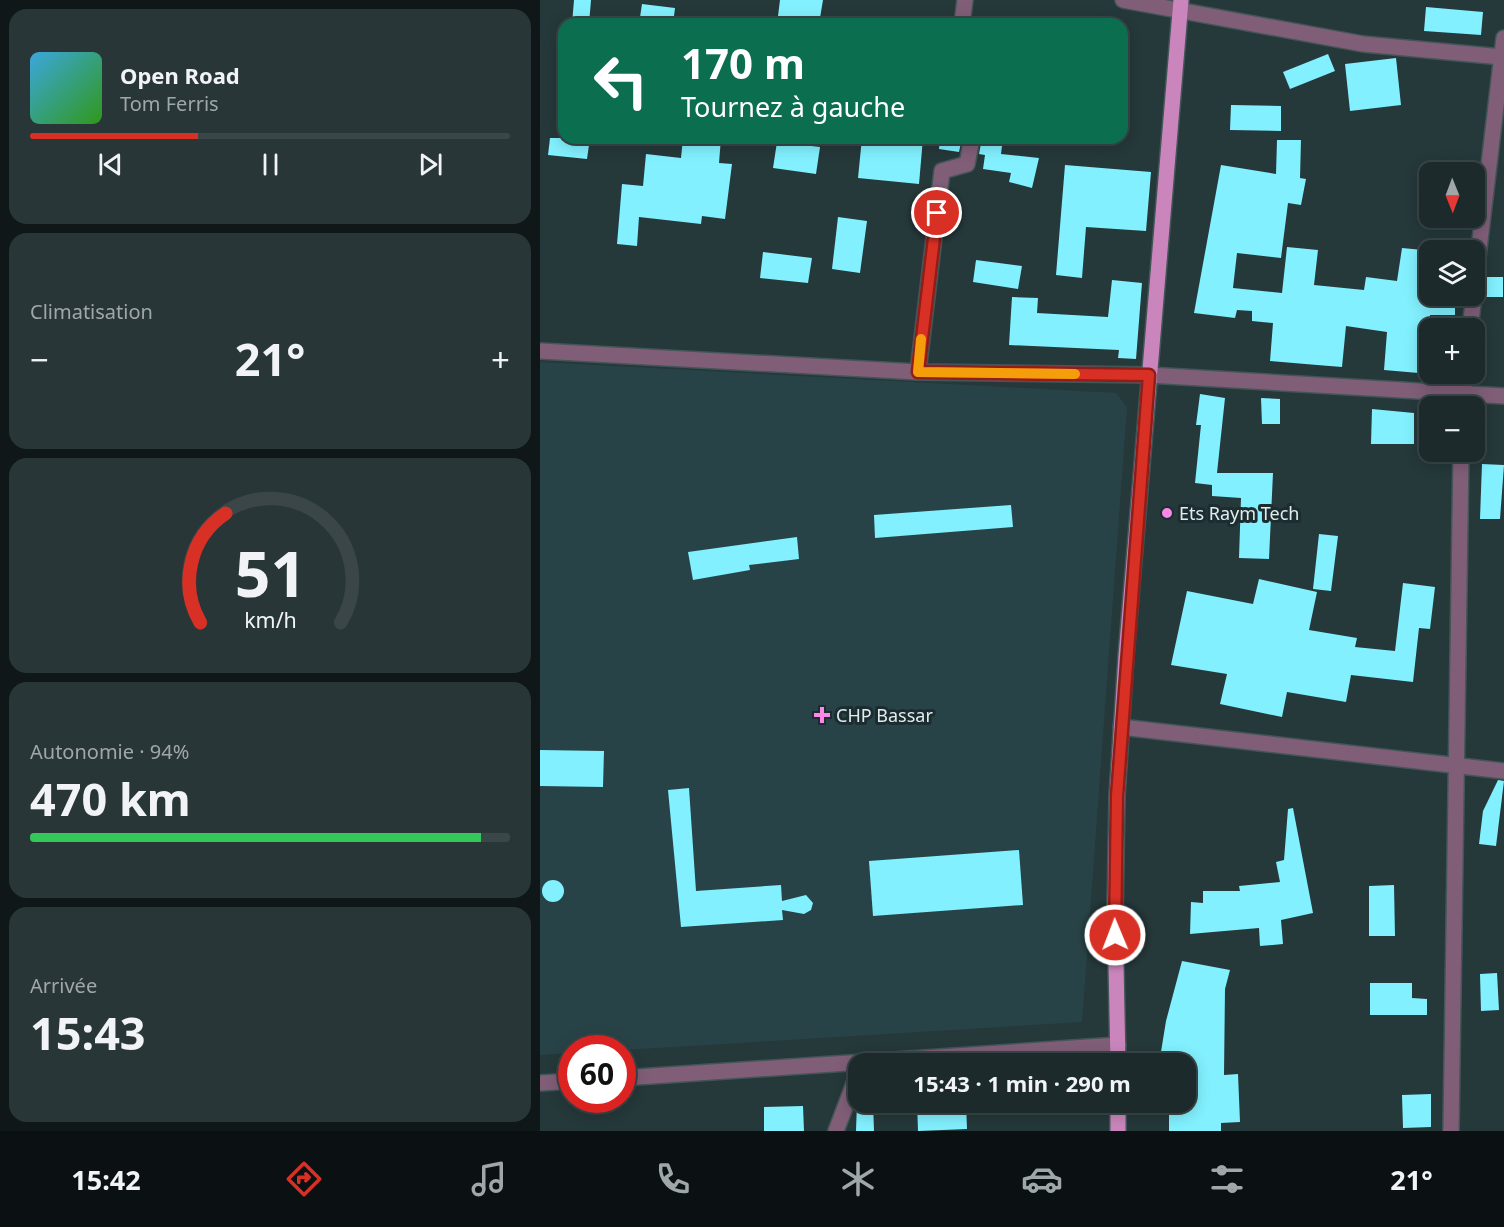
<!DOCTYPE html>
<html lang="fr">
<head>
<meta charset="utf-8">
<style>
	:root { --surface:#1c2a2c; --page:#293638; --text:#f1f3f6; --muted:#a0a7a9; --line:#3a4648; --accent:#d93025 }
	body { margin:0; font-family:"Noto Sans",sans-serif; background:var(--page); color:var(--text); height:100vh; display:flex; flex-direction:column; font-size:22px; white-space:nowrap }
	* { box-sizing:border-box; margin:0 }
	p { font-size:20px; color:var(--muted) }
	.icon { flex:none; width:33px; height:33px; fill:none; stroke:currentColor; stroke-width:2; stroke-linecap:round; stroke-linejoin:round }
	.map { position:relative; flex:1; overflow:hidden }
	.details { display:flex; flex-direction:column; gap:9px; padding:9px; background:#0f1718; width:540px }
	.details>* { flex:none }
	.guide { position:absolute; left:18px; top:18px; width:570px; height:126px; border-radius:18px; box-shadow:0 3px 15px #0003,0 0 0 2px var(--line); background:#0b6e4f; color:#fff; overflow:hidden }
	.needle { width:39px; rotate:179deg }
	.fabs { position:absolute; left:879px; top:162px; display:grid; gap:12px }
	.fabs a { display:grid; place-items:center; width:66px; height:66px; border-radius:12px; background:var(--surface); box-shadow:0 3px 15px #0003,0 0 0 2px var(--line); font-size:30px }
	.speed { position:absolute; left:18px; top:1035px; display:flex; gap:12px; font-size:30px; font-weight:700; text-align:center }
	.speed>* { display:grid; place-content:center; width:78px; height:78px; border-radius:50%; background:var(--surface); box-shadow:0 3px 15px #0003,0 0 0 2px var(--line); line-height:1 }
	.speed .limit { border:9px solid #d22; background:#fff; color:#111 }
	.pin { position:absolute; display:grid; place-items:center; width:51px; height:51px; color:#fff; margin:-26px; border:3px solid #fff; border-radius:50%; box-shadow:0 2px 6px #0007 }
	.me { position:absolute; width:66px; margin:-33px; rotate:359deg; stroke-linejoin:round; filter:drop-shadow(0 0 4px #0008) }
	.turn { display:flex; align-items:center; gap:21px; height:126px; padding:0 24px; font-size:27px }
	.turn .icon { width:78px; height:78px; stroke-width:2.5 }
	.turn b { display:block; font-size:42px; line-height:51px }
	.big { font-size:45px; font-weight:700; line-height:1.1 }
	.details .tile { flex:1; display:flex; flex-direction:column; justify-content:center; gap:9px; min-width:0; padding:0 21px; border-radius:18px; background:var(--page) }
	.details .dial { align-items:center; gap:0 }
	.dial svg { height:156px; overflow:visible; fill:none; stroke:var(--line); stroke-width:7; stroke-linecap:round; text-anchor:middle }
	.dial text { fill:var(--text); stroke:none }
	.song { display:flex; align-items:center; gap:18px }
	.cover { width:72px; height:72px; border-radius:9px; background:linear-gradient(135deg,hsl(200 70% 55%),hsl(110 70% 35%)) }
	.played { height:6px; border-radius:3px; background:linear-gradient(90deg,var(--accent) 35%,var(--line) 35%) }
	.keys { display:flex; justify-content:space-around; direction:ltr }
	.heat { display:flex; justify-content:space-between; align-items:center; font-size:33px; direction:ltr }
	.charge { height:9px; border-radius:4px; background:linear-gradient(90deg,#34c759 94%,var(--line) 0) }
	.trip { position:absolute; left:308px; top:1053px; width:348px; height:60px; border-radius:18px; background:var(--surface); box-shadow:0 3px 15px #0003,0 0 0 2px var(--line); font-weight:700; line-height:60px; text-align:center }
	.tab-bar { display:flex; height:96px; justify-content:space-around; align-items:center; background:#0b1112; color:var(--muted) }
	.tab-bar .icon { width:42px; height:42px }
	.tab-bar .on { color:var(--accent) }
	.tab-bar b { font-size:27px; color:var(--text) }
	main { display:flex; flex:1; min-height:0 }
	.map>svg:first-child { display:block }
	.built { fill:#284347 }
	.building { fill:#82f0fe }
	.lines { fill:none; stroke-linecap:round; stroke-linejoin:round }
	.minor-casing { stroke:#435557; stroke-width:18 }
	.primary-casing { stroke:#435557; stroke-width:18 }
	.minor { stroke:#805e78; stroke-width:15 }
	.primary { stroke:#ca86bc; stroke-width:15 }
	.route-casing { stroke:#8d1f18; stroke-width:15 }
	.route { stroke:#d93025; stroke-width:10 }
	.slow { stroke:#f59e0b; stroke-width:10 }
	.poi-dot { fill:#fb87e6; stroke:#1b2d30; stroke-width:2 }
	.labels { text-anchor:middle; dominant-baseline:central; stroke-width:6; stroke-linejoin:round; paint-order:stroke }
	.poi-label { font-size:18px; fill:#e1eced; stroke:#1b2d30; text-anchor:start }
</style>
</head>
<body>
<main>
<section class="details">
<div class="tile">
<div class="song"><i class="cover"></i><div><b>Open Road</b><p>Tom Ferris</p></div></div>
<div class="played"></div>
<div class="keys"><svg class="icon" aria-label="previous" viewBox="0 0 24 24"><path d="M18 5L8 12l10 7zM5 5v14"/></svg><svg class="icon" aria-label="pause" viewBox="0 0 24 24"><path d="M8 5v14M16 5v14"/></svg><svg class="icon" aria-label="next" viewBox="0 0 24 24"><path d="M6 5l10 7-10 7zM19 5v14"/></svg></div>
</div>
<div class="tile"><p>Climatisation</p>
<div class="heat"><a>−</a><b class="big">21°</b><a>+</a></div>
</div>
<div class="tile dial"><svg viewBox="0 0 100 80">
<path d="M14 69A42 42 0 1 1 86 69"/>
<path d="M14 69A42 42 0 0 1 27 13" stroke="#d93025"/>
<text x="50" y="56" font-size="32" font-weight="700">51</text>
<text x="50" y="72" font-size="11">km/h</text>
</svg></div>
<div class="tile"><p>Autonomie · 94%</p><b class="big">470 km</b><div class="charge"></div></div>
<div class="tile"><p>Arrivée</p><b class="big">15:43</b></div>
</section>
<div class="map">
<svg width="964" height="1131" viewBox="0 0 964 1131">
	<rect width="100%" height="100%" fill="#25383a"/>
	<polygon class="built" points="0,362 576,393 587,407 542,1022 83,1050 32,1048 31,1053 0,1055"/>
	<g class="building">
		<polygon points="34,0 51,0 49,24 32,24"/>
		<polygon points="240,0 283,0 279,24 237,24"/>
		<polygon points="102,4 135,8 133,24 99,24"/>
		<polygon points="886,7 943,12 941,35 884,31"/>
		<polygon points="788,54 795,71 750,89 743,72"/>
		<polygon points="856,58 861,105 810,111 805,64"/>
		<polygon points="691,105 741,106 741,131 690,130"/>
		<polygon points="10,138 50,138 47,159 8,155"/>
		<polygon points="143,138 181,138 179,163 192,164 185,219 162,216 161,224 99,217 97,246 77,244 82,184 103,186 106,154 141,158"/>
		<polygon points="322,138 383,138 379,184 318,178"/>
		<polygon points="400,138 422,138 419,152 399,149"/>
		<polygon points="442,138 463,138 461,154 499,158 492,188 469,182 471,173 443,169 445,155 439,154"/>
		<polygon points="737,140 761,140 760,178 766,179 761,205 748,203 741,258 697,253 693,288 742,293 747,247 778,250 774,285 824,290 826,277 857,281 862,248 883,250 882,259 890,259 890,296 910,296 910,299 915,299 915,315 890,315 890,374 844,370 847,332 806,326 802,367 777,365 730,361 733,323 712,321 712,311 697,310 695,318 654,313 681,165 736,174"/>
		<polygon points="237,142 280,147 276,174 233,168"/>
		<polygon points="525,165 611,172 606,231 546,227 542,278 516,275"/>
		<polygon points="298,217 327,221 320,273 292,269"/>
		<polygon points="223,252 272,258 268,283 220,278"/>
		<polygon points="436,260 482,266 478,289 433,282"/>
		<rect x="946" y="277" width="17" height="20"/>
		<polygon points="572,280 602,283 596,359 578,358 579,350 469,345 472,297 498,298 497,313 568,317"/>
		<polygon points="660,394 685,398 677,473 733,473 729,559 699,558 701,498 672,496 672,485 655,483 661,425 656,425"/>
		<polygon points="721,398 740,399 740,424 722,424"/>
		<polygon points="832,409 874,413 874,444 831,444"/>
		<polygon points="942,464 964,465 960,519 940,519"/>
		<polygon points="471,505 473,527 335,538 334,515"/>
		<polygon points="779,534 798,536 791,591 773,589"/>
		<polygon points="257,537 259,559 209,565 210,570 153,580 148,552"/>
		<polygon points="719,579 777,592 769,630 817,638 815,647 855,651 863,583 895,587 890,629 879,628 873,682 811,675 806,702 747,692 742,717 680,704 687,674 631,665 647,591 713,604"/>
		<polygon points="0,750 64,751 63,787 0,786"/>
		<polygon points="958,780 964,781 956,846 939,844 943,811"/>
		<polygon points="149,788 156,891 241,885 242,901 266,895 273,903 271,910 264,914 242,910 243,920 141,927 128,790"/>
		<polygon points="753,808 773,913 741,920 743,944 720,946 719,928 650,934 651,902 663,903 663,891 700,891 699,886 740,882 736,862 744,860 748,809"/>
		<polygon points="479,850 483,905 333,916 329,861"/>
		<circle cx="13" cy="891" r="11"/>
		<polygon points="854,885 855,936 829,936 829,886"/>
		<polygon points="642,961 690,970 685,989 684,1075 698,1074 700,1122 681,1123 681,1131 629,1131 629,1111 634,1111 635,1102 645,1102 645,1064 619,1064 626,1021"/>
		<polygon points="957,973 959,1010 941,1011 940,974"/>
		<polygon points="830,983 872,983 872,998 887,999 887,1015 830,1015"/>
		<polygon points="891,1094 891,1127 863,1128 862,1095"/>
		<polygon points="317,1102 333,1102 334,1131 316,1131"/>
		<polygon points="377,1102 426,1103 427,1129 378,1131"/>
		<polygon points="263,1106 264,1131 224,1131 224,1107"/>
	</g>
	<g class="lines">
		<defs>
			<g id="minor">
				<polyline points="583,0 823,44 962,57"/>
				<polyline points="422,24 425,0"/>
				<polyline points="934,291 964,38"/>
				<polyline points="930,328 934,296"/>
				<polyline points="0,351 378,372 609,375 964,396"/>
				<polyline points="378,372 402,171 427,164 432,138"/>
				<polyline points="922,406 925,374"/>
				<polyline points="581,727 964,771"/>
				<polyline points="82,1078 578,1045"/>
				<polyline points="0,1083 32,1081"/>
				<polyline points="296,1131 318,1073"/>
				<polyline points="911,1131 921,452"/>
			</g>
			<g id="primary">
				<polyline points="578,1064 575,913 577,796 586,656 641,0"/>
				<polyline points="578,1131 578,1102"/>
			</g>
		</defs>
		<use href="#minor" class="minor-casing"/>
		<use href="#primary" class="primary-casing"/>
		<use href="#minor" class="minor"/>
		<use href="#primary" class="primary"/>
	</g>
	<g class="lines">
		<defs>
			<polyline id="route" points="397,213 378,372 609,375 577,796 575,935"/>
		</defs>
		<use href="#route" class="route-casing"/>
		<use href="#route" class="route"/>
		<polyline class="slow" points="381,339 378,372 535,374"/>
	</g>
	<g class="poi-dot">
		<circle cx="627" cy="513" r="6"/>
		<path d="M279 706h6v6h6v6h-6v6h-6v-6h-6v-6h6z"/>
	</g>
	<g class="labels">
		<g class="poi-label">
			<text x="639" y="513">Ets Raym Tech</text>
			<text x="296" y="715">CHP Bassar</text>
		</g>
	</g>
</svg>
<div class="fabs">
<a><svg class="needle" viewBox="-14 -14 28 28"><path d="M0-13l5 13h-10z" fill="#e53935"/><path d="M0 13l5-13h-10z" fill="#a0a7a9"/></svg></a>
<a><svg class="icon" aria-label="layers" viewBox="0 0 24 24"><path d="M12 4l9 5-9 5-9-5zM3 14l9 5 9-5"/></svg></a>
<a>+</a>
<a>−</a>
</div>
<div class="speed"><div class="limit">60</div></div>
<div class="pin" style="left:397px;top:213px;background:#d93025"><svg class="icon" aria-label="arrive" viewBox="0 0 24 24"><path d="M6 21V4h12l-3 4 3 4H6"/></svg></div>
<svg class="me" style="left:575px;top:935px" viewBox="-20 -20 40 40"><circle r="17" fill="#d93025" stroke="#fff" stroke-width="3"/><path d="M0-11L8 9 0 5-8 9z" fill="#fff"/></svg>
<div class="trip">15:43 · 1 min · 290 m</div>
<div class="guide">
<div class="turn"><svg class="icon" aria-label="left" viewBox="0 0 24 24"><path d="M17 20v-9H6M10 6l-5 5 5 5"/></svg><div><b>170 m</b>Tournez à gauche</div></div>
</div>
</div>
</main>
<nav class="tab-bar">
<b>15:42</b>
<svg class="icon on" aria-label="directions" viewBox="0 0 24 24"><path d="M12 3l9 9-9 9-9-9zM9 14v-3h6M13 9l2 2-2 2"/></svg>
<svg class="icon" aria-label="music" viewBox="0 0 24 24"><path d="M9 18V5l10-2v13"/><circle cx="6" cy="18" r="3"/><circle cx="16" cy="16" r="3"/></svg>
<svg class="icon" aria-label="phone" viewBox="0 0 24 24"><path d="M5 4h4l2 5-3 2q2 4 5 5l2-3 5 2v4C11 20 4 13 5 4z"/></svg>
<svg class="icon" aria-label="climate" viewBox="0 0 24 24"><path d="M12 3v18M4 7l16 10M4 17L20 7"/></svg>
<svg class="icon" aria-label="car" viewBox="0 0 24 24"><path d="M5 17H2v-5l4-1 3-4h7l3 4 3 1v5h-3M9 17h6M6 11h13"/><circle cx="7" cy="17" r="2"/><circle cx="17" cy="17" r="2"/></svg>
<svg class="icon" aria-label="filters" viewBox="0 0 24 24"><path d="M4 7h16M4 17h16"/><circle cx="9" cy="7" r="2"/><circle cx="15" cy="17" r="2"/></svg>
<b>21°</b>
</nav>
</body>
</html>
